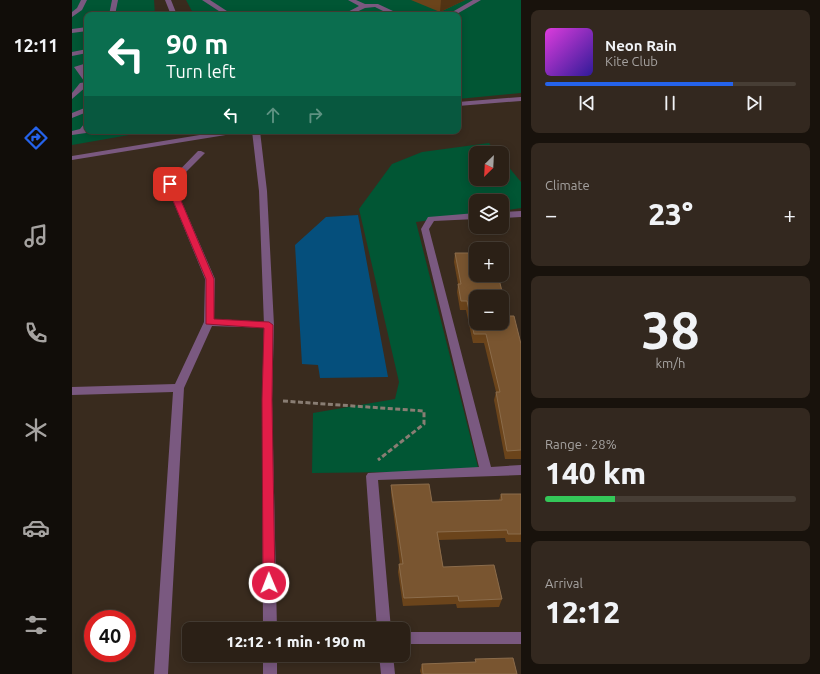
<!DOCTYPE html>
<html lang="en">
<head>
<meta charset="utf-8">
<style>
	:root { --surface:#2b2016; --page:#33281f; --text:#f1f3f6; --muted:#a6a3a1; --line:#473e35; --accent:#2563eb }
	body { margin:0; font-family:Ubuntu,sans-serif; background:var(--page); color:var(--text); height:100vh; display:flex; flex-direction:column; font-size:15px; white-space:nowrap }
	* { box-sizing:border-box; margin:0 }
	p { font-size:13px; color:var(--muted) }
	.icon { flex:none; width:22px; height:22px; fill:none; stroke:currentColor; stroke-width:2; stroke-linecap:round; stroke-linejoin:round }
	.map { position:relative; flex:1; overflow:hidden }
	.details { display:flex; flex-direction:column; gap:10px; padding:10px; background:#18120c; width:299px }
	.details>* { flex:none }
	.top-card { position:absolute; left:12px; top:12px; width:377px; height:122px; border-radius:8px; box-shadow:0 2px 10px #0003,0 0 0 1px var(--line); background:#0b6e4f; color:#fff; overflow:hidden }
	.needle { width:26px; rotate:204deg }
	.tools { position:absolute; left:397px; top:146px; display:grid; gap:8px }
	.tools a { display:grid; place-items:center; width:40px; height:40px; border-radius:8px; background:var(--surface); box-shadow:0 2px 10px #0003,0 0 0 1px var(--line); font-size:20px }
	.speed { position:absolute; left:12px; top:610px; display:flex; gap:8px; font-size:20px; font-weight:700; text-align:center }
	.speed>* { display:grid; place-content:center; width:52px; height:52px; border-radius:50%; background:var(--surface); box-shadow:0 2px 10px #0003,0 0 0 1px var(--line); line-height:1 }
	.speed .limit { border:6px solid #d22; background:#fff; color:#111 }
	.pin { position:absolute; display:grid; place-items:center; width:34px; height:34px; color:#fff; margin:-17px; border-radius:8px; box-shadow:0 2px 6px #0006 }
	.me { position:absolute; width:44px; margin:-22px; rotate:359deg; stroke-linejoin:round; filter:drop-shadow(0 0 3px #0008) }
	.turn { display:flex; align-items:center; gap:14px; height:84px; padding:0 16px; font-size:18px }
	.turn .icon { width:52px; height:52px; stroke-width:2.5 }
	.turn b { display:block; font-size:28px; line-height:34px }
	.lanes { display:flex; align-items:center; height:38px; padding:0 16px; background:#0003; justify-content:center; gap:20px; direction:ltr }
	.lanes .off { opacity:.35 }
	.big { font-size:30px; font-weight:800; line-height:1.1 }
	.details .tile { flex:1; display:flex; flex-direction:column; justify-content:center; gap:6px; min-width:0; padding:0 14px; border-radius:8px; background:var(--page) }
	.details .dial { align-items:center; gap:0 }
	.dial b { font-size:52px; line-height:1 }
	.song { display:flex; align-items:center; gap:12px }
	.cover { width:48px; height:48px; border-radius:6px; background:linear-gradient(135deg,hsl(300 70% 55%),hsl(250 70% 35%)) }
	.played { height:4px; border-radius:2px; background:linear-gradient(90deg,var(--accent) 75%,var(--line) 75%) }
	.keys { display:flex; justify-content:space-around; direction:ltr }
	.heat { display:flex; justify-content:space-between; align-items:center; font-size:22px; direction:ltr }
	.charge { height:6px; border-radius:3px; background:linear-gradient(90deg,#34c759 28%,var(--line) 0) }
	.trip { position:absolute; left:110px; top:622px; width:228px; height:40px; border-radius:8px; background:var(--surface); box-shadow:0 2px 10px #0003,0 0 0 1px var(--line); font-weight:800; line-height:40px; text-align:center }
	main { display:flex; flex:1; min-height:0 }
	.tabs { display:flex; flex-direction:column; width:72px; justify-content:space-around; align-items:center; background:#110d09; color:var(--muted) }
	.tabs .icon { width:28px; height:28px }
	.tabs .current { color:var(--accent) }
	.tabs b { font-size:18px; color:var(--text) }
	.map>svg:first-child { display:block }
	.green { fill:#015634 }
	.water { fill:#054f7c }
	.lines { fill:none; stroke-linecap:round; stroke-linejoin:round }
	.path { stroke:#897d73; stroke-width:3; stroke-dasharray:5 2.5; stroke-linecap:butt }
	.pedestrian { fill:#7a5980; fill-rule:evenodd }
	.minor { fill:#7a5980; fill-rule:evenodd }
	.tertiary { fill:#7a5980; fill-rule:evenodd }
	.wall { fill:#6b441b }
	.shaded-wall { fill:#513313 }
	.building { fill:#795530; stroke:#8b6c4b; fill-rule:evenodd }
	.route { fill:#e11d48; stroke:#92132f }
</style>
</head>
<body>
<main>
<nav class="tabs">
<b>12:11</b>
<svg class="icon current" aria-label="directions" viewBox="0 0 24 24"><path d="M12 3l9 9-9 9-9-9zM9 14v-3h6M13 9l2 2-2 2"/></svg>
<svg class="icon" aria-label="music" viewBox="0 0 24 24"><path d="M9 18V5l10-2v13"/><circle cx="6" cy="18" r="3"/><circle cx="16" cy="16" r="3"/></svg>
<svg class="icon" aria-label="phone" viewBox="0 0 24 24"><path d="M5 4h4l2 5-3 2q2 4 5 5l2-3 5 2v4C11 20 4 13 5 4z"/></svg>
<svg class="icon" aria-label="climate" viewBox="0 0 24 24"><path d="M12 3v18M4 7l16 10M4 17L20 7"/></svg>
<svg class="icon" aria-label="car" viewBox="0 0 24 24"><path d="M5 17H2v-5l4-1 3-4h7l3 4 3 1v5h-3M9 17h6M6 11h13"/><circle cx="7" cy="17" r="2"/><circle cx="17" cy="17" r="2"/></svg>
<svg class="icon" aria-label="filters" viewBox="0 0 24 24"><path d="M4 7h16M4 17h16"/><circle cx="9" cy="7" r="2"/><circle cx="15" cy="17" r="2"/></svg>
</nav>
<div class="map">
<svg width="449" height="674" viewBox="0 0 449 674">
	<rect width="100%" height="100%" fill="#392b1e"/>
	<g class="green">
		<polygon points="0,0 82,0 83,15 15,15 15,131 80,131 0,145"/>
		<polygon points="114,0 449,0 449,93 386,99 386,15 122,15"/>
		<polygon points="417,143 425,153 404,153 404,179 430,179 430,159 449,182 449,208 430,211 430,201 404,201 404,214 344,222 407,471 240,473 241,413 323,399 327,382 287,209 320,164 350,152"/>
	</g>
	<polygon class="water" points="286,215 316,377 248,378 246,365 230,364 223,245 254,217"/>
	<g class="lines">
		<polyline class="path" points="211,401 352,411 352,424 306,460"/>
		<g class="pedestrian">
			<polygon points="9,0 15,0 10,10 0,17 0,12 5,8"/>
			<polygon points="40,0 46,0 43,15 37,15"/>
			<polygon points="130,0 138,0 161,15 153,15"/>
			<polygon points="276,0 284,0 293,4 306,4 321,11 332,15 317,14 303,7 293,8 278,15 270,15 287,6"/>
			<polygon points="401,0 409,0 383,15 375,15"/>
			<polygon points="15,27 15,31 0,33 0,29"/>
			<polygon points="15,49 15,53 0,56 0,52"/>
			<polygon points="15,63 15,67 11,68 15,74 15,81 12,81 2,67"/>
			<polygon points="15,82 15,86 0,99 0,93 8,83"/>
			<polygon points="15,107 15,112 0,118 0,113"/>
			<polygon points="12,124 15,124 14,133 0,135 0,131 8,129"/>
		</g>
		<g class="minor">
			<polygon points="126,151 129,151 133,153 102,184 143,279 142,319 197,322 202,325 197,328 140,326 112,388 96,674 82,674 101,392 0,395 0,387 103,384 132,322 133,279 94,184"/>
			<polygon points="449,211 449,217 430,218 430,212"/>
			<polygon points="404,213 404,219 362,221 357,229 419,467 449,465 449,475 306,480 319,629 305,629 294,476 296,473 407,467 349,229 356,217"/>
			<rect x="331" y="632" width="118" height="12"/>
			<polygon points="307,655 321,655 323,674 309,674"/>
		</g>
		<g class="tertiary">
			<polygon points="93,0 99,0 105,15 99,15"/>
			<polygon points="449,97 449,101 386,106 386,102"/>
			<polygon points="152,131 170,131 166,133 0,160 0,156"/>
			<polygon points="180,131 188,131 195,191 202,325 200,399 205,629 191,629 190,399 192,325 187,191"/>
			<rect x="191" y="655" width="14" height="19"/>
		</g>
	</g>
	<g class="wall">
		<polygon points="339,0 393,0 368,12"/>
		<polygon points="383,253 436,316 449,344 449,459 433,459 422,400 424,392 412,343 401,343 394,310 388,310 385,292 386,284 382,262"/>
		<polygon points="319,485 360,502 427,500 429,494 449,494 449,542 434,542 433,538 367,540 371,567 430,599 427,607 385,608 384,604 331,606 326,572 327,564 328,564 319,493"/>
		<polygon points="403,659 445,674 349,674 348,671 350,664 403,662"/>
	</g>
	<polygon class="shaded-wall" points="369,0 393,0 368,12"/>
	<g class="building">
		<path d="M 383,253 L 404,253 L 404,275 L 426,275 L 436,316 L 442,316 L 449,344 L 449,450 L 435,451 L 424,392 L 428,392 L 414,334 L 402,334 L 395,301 L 389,301 L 386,284 L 389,284 ZM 404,297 L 430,297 L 430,323 L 404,323 Z"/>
		<polygon points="357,484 360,502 430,500 429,494 449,494 449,534 436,534 435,530 365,532 371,567 422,565 430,599 387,601 386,596 332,598 327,564 331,564 319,485"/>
		<polygon points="441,658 445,674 351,674 350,664 404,662 403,659"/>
	</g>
	<polygon class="route" points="98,182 102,184 142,279 142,319 197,322 201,325 200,400 203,583 201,587 197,588 193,587 191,583 190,400 192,328 134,324 134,279 94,184"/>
</svg>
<div class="tools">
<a><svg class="needle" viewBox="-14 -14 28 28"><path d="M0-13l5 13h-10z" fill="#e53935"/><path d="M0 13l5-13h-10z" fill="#a6a3a1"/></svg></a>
<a><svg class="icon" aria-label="layers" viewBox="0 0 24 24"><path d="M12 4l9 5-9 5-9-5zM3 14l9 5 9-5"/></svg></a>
<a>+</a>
<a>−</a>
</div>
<div class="speed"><div class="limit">40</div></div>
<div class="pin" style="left:98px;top:184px;background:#d93025"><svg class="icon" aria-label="arrive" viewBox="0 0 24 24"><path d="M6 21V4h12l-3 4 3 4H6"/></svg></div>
<svg class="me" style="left:197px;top:583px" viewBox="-20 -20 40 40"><circle r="17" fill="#e11d48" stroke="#fff" stroke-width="3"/><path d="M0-11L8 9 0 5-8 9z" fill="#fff"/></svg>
<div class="trip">12:12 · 1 min · 190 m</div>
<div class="top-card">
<div class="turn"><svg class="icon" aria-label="left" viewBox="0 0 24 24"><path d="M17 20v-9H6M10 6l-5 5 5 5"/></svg><div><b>90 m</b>Turn left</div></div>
<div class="lanes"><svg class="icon" aria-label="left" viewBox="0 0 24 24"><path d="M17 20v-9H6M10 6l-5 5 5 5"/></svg><svg class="icon off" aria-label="ahead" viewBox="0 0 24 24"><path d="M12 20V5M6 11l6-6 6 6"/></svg><svg class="icon off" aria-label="right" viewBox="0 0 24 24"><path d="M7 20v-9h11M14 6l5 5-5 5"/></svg></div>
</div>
</div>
<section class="details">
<div class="tile">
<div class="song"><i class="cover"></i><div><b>Neon Rain</b><p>Kite Club</p></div></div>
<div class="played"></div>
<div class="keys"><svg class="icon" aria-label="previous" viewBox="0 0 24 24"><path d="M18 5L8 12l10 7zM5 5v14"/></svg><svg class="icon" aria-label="pause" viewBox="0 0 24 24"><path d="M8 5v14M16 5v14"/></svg><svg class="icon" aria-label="next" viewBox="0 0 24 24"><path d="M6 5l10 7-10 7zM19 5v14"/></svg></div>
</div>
<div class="tile"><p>Climate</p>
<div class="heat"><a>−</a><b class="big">23°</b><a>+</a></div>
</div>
<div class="tile dial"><b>38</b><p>km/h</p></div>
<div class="tile"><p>Range · 28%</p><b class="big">140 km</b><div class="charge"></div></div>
<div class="tile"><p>Arrival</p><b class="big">12:12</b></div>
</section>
</main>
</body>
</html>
